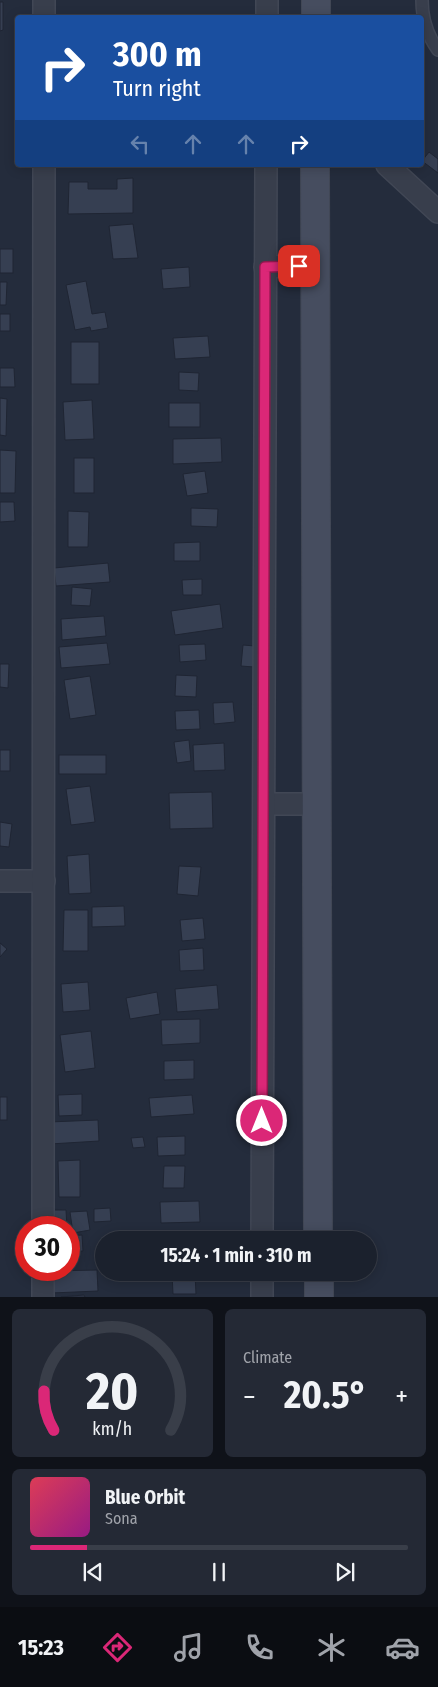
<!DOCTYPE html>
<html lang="en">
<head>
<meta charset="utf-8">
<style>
	:root { --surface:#1b212d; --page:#242935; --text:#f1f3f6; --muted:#a0a3aa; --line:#393e49; --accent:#db2777 }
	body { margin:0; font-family:"Fira Sans Condensed",sans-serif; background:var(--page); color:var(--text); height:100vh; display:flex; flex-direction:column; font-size:19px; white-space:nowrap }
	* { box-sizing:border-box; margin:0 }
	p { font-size:16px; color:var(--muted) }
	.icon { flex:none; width:28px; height:28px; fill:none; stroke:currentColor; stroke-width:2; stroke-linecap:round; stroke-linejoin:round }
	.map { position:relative; height:1297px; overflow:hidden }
	.drawer { display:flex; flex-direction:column; gap:12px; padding:12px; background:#0f1219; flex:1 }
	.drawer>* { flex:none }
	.top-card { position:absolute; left:15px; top:15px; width:409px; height:152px; border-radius:5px; box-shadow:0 2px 12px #0003,0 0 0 1px var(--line); background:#1a4fa0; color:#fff; overflow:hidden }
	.speed { position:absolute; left:15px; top:1216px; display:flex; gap:10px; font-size:25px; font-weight:700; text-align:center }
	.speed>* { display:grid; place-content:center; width:65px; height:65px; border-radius:50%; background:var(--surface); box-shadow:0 2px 12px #0003,0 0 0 1px var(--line); line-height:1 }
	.speed .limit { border:8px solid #d22; background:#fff; color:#111 }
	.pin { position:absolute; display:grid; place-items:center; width:42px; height:42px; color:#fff; margin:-21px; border-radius:10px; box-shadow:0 2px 8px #0006 }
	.me { position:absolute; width:55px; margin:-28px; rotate:0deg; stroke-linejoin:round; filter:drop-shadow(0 0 4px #0008) }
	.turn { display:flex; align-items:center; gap:18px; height:105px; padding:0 15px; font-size:22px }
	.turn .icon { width:65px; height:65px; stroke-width:2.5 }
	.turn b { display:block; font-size:35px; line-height:42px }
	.lanes { display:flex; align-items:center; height:48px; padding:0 15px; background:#0003; justify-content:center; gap:25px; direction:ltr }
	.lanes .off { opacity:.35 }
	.big { font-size:38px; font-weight:700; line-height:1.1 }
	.drawer .tile { flex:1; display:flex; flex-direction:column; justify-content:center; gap:8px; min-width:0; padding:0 18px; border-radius:8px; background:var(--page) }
	.drawer .dial { align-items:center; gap:0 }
	.dial svg { height:130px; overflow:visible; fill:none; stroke:var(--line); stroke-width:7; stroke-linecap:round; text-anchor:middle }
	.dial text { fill:var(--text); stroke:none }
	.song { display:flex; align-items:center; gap:15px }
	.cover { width:60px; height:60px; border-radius:8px; background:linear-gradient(135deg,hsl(350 70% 55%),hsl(310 70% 35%)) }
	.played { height:5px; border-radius:2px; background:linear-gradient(90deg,var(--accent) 15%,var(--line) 15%) }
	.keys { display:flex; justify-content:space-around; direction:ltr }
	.heat { display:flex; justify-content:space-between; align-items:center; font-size:28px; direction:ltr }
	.drawer .tiles { flex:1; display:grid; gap:12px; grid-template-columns:1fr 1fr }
	.tile:last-child { grid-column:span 2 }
	.trip { position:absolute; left:95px; top:1231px; width:282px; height:50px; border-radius:25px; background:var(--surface); box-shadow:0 2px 12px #0003,0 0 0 1px var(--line); font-weight:700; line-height:50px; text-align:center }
	.tab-bar { display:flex; height:80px; justify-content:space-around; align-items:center; background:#0b0d12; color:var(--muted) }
	.tab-bar .icon { width:35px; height:35px }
	.tab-bar .active { color:var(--accent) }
	.tab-bar b { font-size:22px; color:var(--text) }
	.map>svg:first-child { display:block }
	.building { fill:#363f52; stroke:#1f2533 }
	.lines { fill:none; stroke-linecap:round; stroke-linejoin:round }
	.service-casing { stroke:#414755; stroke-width:14 }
	.minor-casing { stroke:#414755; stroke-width:24 }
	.secondary-casing { stroke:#414755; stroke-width:30 }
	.service { stroke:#383e4c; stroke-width:11 }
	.minor { stroke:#383e4c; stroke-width:21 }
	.secondary { stroke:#464d5f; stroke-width:28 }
	.route-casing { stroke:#8e194d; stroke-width:12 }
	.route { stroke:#db2777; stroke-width:9 }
</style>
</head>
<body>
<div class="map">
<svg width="438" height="1297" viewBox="0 0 438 1297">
	<rect width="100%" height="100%" fill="#242c3c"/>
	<g class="building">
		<polygon points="0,2 3,2 3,30 0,31"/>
		<polygon points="429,152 438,159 438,173 422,161"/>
		<polygon points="133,178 133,213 68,214 69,182 88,182 88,189 117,189 117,179"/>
		<polygon points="133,224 138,258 113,259 109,226"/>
		<rect x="0" y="249" width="13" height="24"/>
		<polygon points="189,267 190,287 163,289 161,269"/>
		<polygon points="86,281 92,314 105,312 108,328 91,331 90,327 75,330 66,285"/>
		<polygon points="0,282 7,282 6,305 0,305"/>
		<rect x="0" y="314" width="10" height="17"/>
		<polygon points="208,336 210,357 175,359 173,338"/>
		<rect x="71" y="342" width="28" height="42"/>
		<polygon points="0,368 14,368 15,387 0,387"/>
		<polygon points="179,372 199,373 198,391 179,390"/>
		<polygon points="0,398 7,399 6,436 0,435"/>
		<polygon points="92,400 94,439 65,440 63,402"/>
		<rect x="169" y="403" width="31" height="24"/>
		<polygon points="221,438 222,462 173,464 173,439"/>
		<polygon points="0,450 16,451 15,493 0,493"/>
		<rect x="74" y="458" width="20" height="35"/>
		<polygon points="205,471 208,493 187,496 183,474"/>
		<polygon points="0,502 14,502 15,521 0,522"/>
		<polygon points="191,508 218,509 217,527 191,526"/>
		<polygon points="68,511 89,512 88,547 68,547"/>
		<polygon points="200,542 200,561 174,561 174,543"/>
		<polygon points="108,563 110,582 56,586 54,568"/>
		<polygon points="202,579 202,595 183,595 182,580"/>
		<polygon points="72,587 92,589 90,606 71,605"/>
		<polygon points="220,604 223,628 175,635 171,611"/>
		<polygon points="104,616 106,636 62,640 61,619"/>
		<polygon points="107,643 110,664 61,668 59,647"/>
		<polygon points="205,644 206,660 180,662 179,645"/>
		<polygon points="243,645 255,646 254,667 241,666"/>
		<polygon points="0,664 9,664 8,688 0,687"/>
		<polygon points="176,675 197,676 196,697 175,696"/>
		<polygon points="90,676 96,715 70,719 64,680"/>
		<polygon points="233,702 235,722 214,724 213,703"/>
		<polygon points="199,710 200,729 176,730 175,711"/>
		<polygon points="189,740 191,761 177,763 174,742"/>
		<polygon points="224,743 225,770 194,771 193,745"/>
		<rect x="0" y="750" width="10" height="21"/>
		<rect x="59" y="755" width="47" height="19"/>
		<polygon points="90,786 95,822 71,825 66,789"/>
		<polygon points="212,792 213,828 170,829 169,793"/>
		<polygon points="0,822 12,824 9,847 0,846"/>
		<polygon points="89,854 91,893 69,894 67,856"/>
		<polygon points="179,866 201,867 198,896 177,894"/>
		<polygon points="124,906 125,926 92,927 92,907"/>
		<polygon points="64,910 88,910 88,951 63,951"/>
		<polygon points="203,918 205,939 182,941 180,920"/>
		<polygon points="0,943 7,949 0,957"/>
		<polygon points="203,948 204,970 180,971 179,950"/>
		<polygon points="88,982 90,1010 63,1012 61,984"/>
		<polygon points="217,985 219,1009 177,1012 175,989"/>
		<polygon points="157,992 160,1014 130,1019 126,998"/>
		<polygon points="200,1019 200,1043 162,1045 161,1020"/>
		<polygon points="91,1031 95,1068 65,1072 60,1035"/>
		<polygon points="194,1060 194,1079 164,1080 164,1061"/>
		<polygon points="82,1094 82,1115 59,1116 58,1095"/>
		<polygon points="192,1095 194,1114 151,1117 149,1098"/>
		<rect x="0" y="1097" width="7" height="23"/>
		<polygon points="98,1120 99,1141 50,1144 49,1122"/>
		<polygon points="185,1136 185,1155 158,1156 157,1137"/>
		<polygon points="143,1137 145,1147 133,1148 131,1138"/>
		<polygon points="80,1160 80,1197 59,1197 58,1161"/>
		<polygon points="164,1166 185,1166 184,1188 163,1188"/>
		<polygon points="199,1201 200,1222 161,1223 160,1202"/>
		<polygon points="110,1208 111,1221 94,1222 94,1209"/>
		<polygon points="47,1210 66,1210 67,1228 47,1228"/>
		<polygon points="87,1211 90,1230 73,1233 70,1212"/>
		<polygon points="82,1235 83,1251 69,1252 69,1236"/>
		<polygon points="186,1238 186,1240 165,1240 165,1239"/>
		<polygon points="97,1270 98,1291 52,1293 51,1271"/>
		<polygon points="172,1273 195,1273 196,1294 173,1294"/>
		<polygon points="84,1295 85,1297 61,1297"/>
	</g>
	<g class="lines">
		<defs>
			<path id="service" d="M 422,0 C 422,19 427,35 438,50"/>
			<g id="minor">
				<polyline points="44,0 44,18"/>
				<polyline points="267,0 267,18"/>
				<polyline points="387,165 438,212"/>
				<polyline points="265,267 316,265"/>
				<polyline points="264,804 318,804"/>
				<polyline points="0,881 44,881"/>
				<polyline points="43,1228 44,165"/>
				<polyline points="262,1240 266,165"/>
				<polyline points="43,1297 43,1270"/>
				<polyline points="262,1297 262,1272"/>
			</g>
			<g id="secondary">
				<polyline points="316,18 316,0"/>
				<polyline points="315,165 318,1240"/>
				<polyline points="319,1272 319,1297"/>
			</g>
		</defs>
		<use href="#service" class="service-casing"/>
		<use href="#minor" class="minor-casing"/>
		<use href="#secondary" class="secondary-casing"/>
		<use href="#service" class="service"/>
		<use href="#minor" class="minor"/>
		<use href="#secondary" class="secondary"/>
	</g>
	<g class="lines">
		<defs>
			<polyline id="route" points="262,1121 265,267 299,266"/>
		</defs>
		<use href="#route" class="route-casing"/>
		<use href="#route" class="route"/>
	</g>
</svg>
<div class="speed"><div class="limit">30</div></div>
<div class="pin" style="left:299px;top:266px;background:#d93025"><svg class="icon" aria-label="arrive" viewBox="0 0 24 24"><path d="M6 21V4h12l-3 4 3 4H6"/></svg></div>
<svg class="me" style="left:262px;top:1121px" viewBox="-20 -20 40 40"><circle r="17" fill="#db2777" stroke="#fff" stroke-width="3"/><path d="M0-11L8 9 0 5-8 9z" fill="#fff"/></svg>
<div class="trip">15:24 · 1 min · 310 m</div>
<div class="top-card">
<div class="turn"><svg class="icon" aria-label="right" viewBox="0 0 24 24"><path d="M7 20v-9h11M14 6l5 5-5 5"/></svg><div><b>300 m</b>Turn right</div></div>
<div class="lanes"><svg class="icon off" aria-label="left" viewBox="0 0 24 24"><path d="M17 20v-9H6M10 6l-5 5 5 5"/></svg><svg class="icon off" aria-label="ahead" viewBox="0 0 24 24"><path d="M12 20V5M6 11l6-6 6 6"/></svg><svg class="icon off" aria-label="ahead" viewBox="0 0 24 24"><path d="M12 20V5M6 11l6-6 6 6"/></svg><svg class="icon" aria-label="right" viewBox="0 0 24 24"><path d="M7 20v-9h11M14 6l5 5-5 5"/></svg></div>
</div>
</div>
<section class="drawer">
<div class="tiles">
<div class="tile dial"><svg viewBox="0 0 100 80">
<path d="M14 69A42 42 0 1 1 86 69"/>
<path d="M14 69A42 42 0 0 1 8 45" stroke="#db2777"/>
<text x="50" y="56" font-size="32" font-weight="700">20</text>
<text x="50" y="72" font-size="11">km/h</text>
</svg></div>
<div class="tile"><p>Climate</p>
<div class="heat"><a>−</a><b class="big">20.5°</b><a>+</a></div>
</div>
<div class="tile">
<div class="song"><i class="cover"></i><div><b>Blue Orbit</b><p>Sona</p></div></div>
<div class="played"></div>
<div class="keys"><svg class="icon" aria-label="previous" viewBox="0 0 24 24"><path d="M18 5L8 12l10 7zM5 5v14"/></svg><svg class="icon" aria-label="pause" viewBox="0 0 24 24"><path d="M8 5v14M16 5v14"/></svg><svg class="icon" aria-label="next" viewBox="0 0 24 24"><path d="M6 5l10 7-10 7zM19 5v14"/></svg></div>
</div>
</div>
</section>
<nav class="tab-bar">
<b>15:23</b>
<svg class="icon active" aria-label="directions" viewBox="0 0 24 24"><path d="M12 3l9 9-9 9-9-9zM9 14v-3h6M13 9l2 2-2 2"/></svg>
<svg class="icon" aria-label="music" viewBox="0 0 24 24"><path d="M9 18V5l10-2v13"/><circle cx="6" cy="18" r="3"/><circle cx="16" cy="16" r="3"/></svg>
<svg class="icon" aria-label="phone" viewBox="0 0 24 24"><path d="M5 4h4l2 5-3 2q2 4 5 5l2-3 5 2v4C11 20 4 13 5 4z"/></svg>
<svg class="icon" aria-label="climate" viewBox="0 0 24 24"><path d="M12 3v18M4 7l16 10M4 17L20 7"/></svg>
<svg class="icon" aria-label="car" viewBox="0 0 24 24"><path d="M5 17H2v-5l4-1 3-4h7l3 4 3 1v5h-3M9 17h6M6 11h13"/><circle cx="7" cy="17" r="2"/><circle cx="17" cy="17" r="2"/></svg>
</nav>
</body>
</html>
